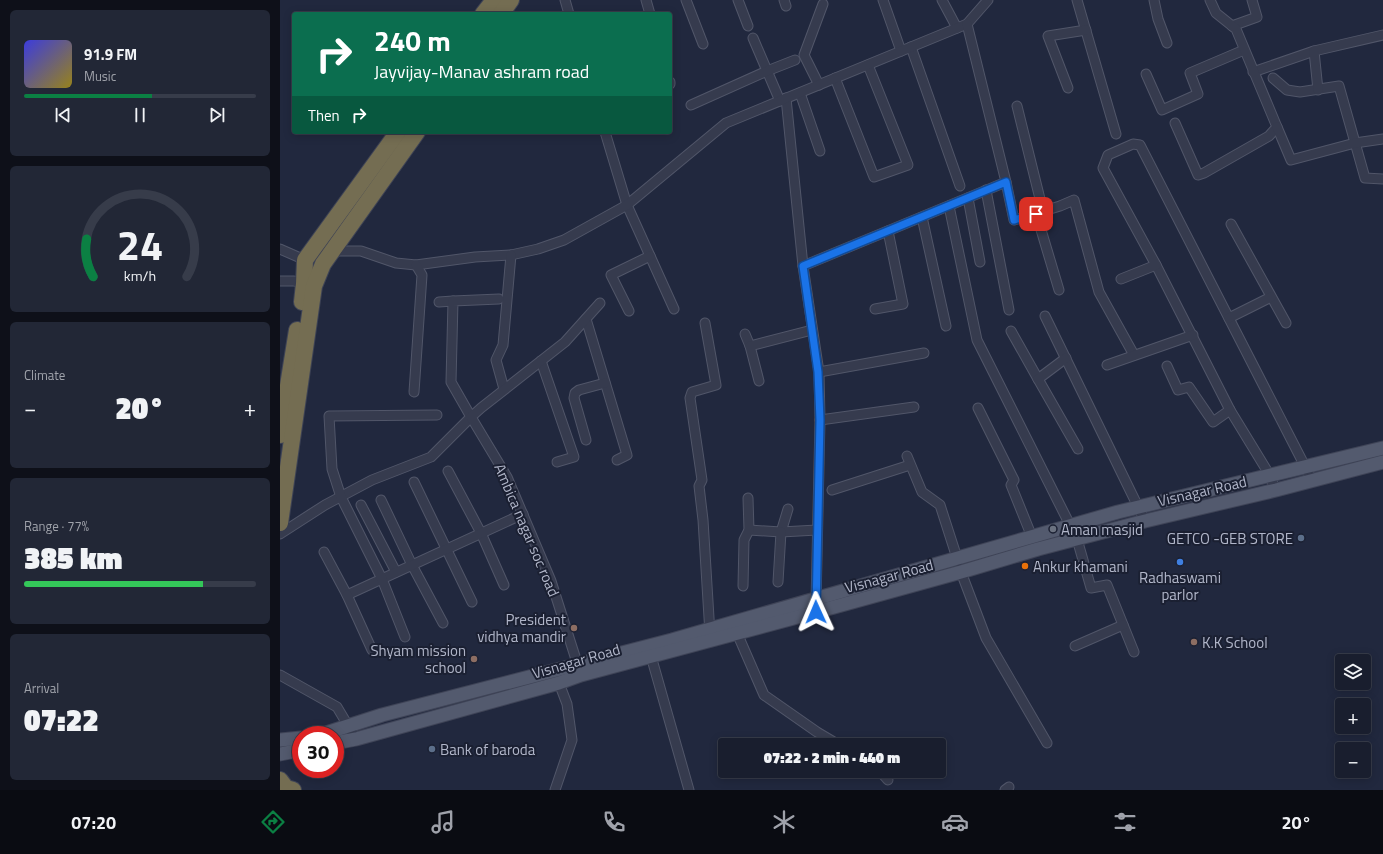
<!DOCTYPE html>
<html lang="en">
<head>
<meta charset="utf-8">
<style>
	:root { --surface:#191e2e; --page:#222736; --text:#f1f3f6; --muted:#9fa2aa; --line:#373c4a; --accent:#0b8043 }
	body { margin:0; font-family:"Titillium Web",sans-serif; background:var(--page); color:var(--text); height:100vh; display:flex; flex-direction:column; font-size:15px; white-space:nowrap }
	* { box-sizing:border-box; margin:0 }
	p { font-size:13px; color:var(--muted) }
	.icon { flex:none; width:22px; height:22px; fill:none; stroke:currentColor; stroke-width:2; stroke-linecap:round; stroke-linejoin:round }
	.map { position:relative; flex:1; overflow:hidden }
	.sheet { display:flex; flex-direction:column; gap:10px; padding:10px; background:#0e1019; width:280px }
	.sheet>* { flex:none }
	.hud { position:absolute; left:12px; top:12px; width:380px; height:122px; border-radius:4px; box-shadow:0 2px 10px #0003,0 0 0 1px var(--line); background:#0b6e4f; color:#fff; overflow:hidden }
	.controls { position:absolute; left:1055px; top:654px; display:grid; gap:8px }
	.controls a { display:grid; place-items:center; width:36px; height:36px; border-radius:4px; background:var(--surface); box-shadow:0 2px 10px #0003,0 0 0 1px var(--line); font-size:20px }
	.speed { position:absolute; left:12px; top:726px; display:flex; gap:8px; font-size:20px; font-weight:700; text-align:center }
	.speed>* { display:grid; place-content:center; width:52px; height:52px; border-radius:50%; background:var(--surface); box-shadow:0 2px 10px #0003,0 0 0 1px var(--line); line-height:1 }
	.speed .limit { border:6px solid #d22; background:#fff; color:#111 }
	.pin { position:absolute; display:grid; place-items:center; width:34px; height:34px; color:#fff; margin:-17px; border-radius:8px; box-shadow:0 2px 6px #0006 }
	.me { position:absolute; width:44px; margin:-22px; rotate:359deg; stroke-linejoin:round; filter:drop-shadow(0 0 3px #0008) }
	.turn { display:flex; align-items:center; gap:14px; height:84px; padding:0 16px; font-size:18px }
	.turn .icon { width:52px; height:52px; stroke-width:2.5 }
	.turn b { display:block; font-size:28px; line-height:34px }
	.then { display:flex; align-items:center; height:38px; padding:0 16px; background:#0003; gap:8px; font-size:15px }
	.big { font-size:30px; font-weight:800; line-height:1.1 }
	.sheet .widget { flex:1; display:flex; flex-direction:column; justify-content:center; gap:6px; min-width:0; padding:0 14px; border-radius:6px; background:var(--page) }
	.sheet .dial { align-items:center; gap:0 }
	.dial svg { height:104px; overflow:visible; fill:none; stroke:var(--line); stroke-width:7; stroke-linecap:round; text-anchor:middle }
	.dial text { fill:var(--text); stroke:none }
	.song { display:flex; align-items:center; gap:12px }
	.cover { width:48px; height:48px; border-radius:6px; background:linear-gradient(135deg,hsl(240 70% 55%),hsl(50 70% 35%)) }
	.played { height:4px; border-radius:2px; background:linear-gradient(90deg,var(--accent) 55%,var(--line) 55%) }
	.keys { display:flex; justify-content:space-around; direction:ltr }
	.heat { display:flex; justify-content:space-between; align-items:center; font-size:22px; direction:ltr }
	.charge { height:6px; border-radius:3px; background:linear-gradient(90deg,#34c759 77%,var(--line) 0) }
	.trip { position:absolute; left:438px; top:738px; width:228px; height:40px; border-radius:4px; background:var(--surface); box-shadow:0 2px 10px #0003,0 0 0 1px var(--line); font-weight:800; line-height:40px; text-align:center }
	.dock { display:flex; height:64px; justify-content:space-around; align-items:center; background:#0a0c12; color:var(--muted) }
	.dock .icon { width:28px; height:28px }
	.dock .active { color:var(--accent) }
	.dock b { font-size:18px; color:var(--text) }
	main { display:flex; flex:1; min-height:0 }
	.map>svg:first-child { display:block }
	.lines { fill:none; stroke-linecap:round; stroke-linejoin:round }
	.street-casing { stroke:#515669; stroke-width:11 }
	.primary-casing { stroke:#3f4457; stroke-width:15 }
	.highway-casing { stroke:#3e4355; stroke-width:18 }
	.street { stroke:#363b4e; stroke-width:9 }
	.primary { stroke:#535a6e; stroke-width:13 }
	.highway { stroke:#746d52; stroke-width:16 }
	.route-casing { stroke:#114b97; stroke-width:10 }
	.route { stroke:#1a73e8; stroke-width:7 }
	.worship-dot { fill:#6b7280; stroke:#1b2032; stroke-width:1.5 }
	.service-dot { fill:#5c6f8a; stroke:#1b2032; stroke-width:1.5 }
	.shop-dot { fill:#3f7fe0; stroke:#1b2032; stroke-width:1.5 }
	.food-dot { fill:#e8710a; stroke:#1b2032; stroke-width:1.5 }
	.education-dot { fill:#8d6e63; stroke:#1b2032; stroke-width:1.5 }
	.labels { text-anchor:middle; dominant-baseline:central; stroke-width:4; stroke-linejoin:round; paint-order:stroke }
	.street-label { font-size:15px; fill:#b1b6c9; stroke:#1b2032 }
	.poi-label { font-size:15px; fill:#b1b6c9; stroke:#1b2032; text-anchor:start }
</style>
</head>
<body>
<main>
<section class="sheet">
<div class="widget">
<div class="song"><i class="cover"></i><div><b>91.9 FM</b><p>Music</p></div></div>
<div class="played"></div>
<div class="keys"><svg class="icon" aria-label="previous" viewBox="0 0 24 24"><path d="M18 5L8 12l10 7zM5 5v14"/></svg><svg class="icon" aria-label="pause" viewBox="0 0 24 24"><path d="M8 5v14M16 5v14"/></svg><svg class="icon" aria-label="next" viewBox="0 0 24 24"><path d="M6 5l10 7-10 7zM19 5v14"/></svg></div>
</div>
<div class="widget dial"><svg viewBox="0 0 100 80">
<path d="M14 69A42 42 0 1 1 86 69"/>
<path d="M14 69A42 42 0 0 1 9 40" stroke="#0b8043"/>
<text x="50" y="56" font-size="32" font-weight="700">24</text>
<text x="50" y="72" font-size="11">km/h</text>
</svg></div>
<div class="widget"><p>Climate</p>
<div class="heat"><a>−</a><b class="big">20°</b><a>+</a></div>
</div>
<div class="widget"><p>Range · 77%</p><b class="big">385 km</b><div class="charge"></div></div>
<div class="widget"><p>Arrival</p><b class="big">07:22</b></div>
</section>
<div class="map">
<svg width="1103" height="790" viewBox="0 0 1103 790">
	<rect width="100%" height="100%" fill="#21283e"/>
	<g class="lines">
		<defs>
			<g id="street">
				<polyline points="285,0 289,14"/>
				<polyline points="366,0 370,14"/>
				<polyline points="406,0 423,44"/>
				<polyline points="458,0 468,26"/>
				<polyline points="504,0 506,6"/>
				<polyline points="603,0 621,51"/>
				<polyline points="662,0 677,28"/>
				<polyline points="797,0 836,134"/>
				<polyline points="874,0 878,19 887,43"/>
				<polyline points="952,26 977,17 972,0"/>
				<polyline points="473,38 500,101"/>
				<polyline points="631,47 680,186"/>
				<polyline points="973,72 1034,51"/>
				<polyline points="866,74 882,110 918,94 910,73 964,50"/>
				<polyline points="555,78 594,177 628,165 588,65"/>
				<polyline points="993,78 1007,90 1020,92 1059,86 1085,178 1103,179"/>
				<polyline points="390,82 390,84"/>
				<polyline points="539,85 524,55 543,4"/>
				<polyline points="788,88 768,36 806,30"/>
				<polyline points="1038,90 1034,51 1103,35"/>
				<polyline points="520,93 540,151"/>
				<polyline points="506,98 523,266 539,372 540,420 536,603"/>
				<polyline points="411,105 487,71 515,60"/>
				<polyline points="737,106 763,211"/>
				<polyline points="895,123 918,175 924,173 989,136 997,127 956,29 936,13 930,0"/>
				<polyline points="997,127 1011,160 1075,143 1103,139"/>
				<polyline points="325,132 347,205 394,309"/>
				<polyline points="726,182 734,220 780,206 794,200 819,292 854,355"/>
				<polyline points="706,190 729,310"/>
				<polyline points="688,198 700,262"/>
				<polyline points="669,206 697,340 797,539 811,588 827,585 854,652"/>
				<polyline points="756,213 779,290"/>
				<polyline points="642,217 666,326"/>
				<polyline points="951,224 1006,323"/>
				<polyline points="0,249 25,260"/>
				<polyline points="53,251 81,251 116,263 136,265 195,257 231,255 258,249 284,240 347,205 446,123 687,24 708,0"/>
				<polyline points="876,265 950,410"/>
				<polyline points="523,266 726,182 687,24"/>
				<polyline points="841,279 876,265 823,168 828,155 853,144 860,145 1032,480"/>
				<polyline points="0,281 14,281 27,284"/>
				<polyline points="159,302 173,301"/>
				<polyline points="595,309 623,304 608,231"/>
				<polyline points="349,311 331,275 370,256"/>
				<polyline points="765,316 865,521"/>
				<polyline points="949,318 991,297"/>
				<polyline points="306,319 347,455 337,460"/>
				<polyline points="425,323 436,385 412,392 410,398 422,480 419,486 423,520 430,634"/>
				<polyline points="731,331 758,379"/>
				<polyline points="465,334 470,346"/>
				<polyline points="786,358 758,379 798,449"/>
				<polyline points="261,361 294,457 277,462"/>
				<polyline points="827,365 913,335"/>
				<polyline points="887,366 898,390 909,387 933,422 950,410 986,469 996,490"/>
				<polyline points="539,372 644,353"/>
				<polyline points="479,381 470,346 532,330"/>
				<polyline points="224,389 216,360 223,345 231,255"/>
				<polyline points="134,392 142,275 136,265"/>
				<polyline points="698,408 734,480 731,485 752,537"/>
				<polyline points="540,420 634,407"/>
				<polyline points="306,440 294,398 295,393 299,390 325,383"/>
				<polyline points="627,456 642,492 660,505 678,561"/>
				<polyline points="168,471 201,533 224,585"/>
				<polyline points="134,482 192,602"/>
				<polyline points="552,490 630,465"/>
				<polyline points="101,500 132,565 163,623"/>
				<polyline points="81,505 116,572"/>
				<polyline points="508,509 501,532 537,530"/>
				<polyline points="469,530 501,532 498,582"/>
				<polyline points="0,534 45,505 92,480 151,457 191,417 171,382 173,301 219,299"/>
				<polyline points="44,552 67,595 243,514"/>
				<polyline points="681,572 706,638 767,743"/>
				<polyline points="463,586 464,540 469,530 468,498"/>
				<polyline points="67,595 92,650"/>
				<polyline points="457,633 484,695 537,732 559,745"/>
				<polyline points="125,637 102,579 61,497 52,469 49,416 157,415"/>
				<polyline points="795,646 843,625"/>
				<polyline points="371,656 409,790"/>
				<polyline points="299,669 271,581 227,477 191,417 201,408 285,342 320,303"/>
				<polyline points="0,675 57,707 76,739"/>
				<polyline points="600,771 608,780"/>
				<polyline points="275,790 292,740 287,704 279,683"/>
				<polyline points="725,790 729,787"/>
			</g>
			<g id="primary">
				<polyline points="40,735 102,715 392,640 838,512 1103,448"/>
				<polyline points="0,740 21,738"/>
				<polyline points="55,743 76,739 279,683 301,675 536,612 681,572 758,549 865,521 996,490 1103,462"/>
				<polyline points="0,754 21,750"/>
			</g>
			<g id="highway">
				<polyline points="203,14 214,0"/>
				<polyline points="221,14 231,0"/>
				<polyline points="22,302 24,284 25,260 118,132"/>
				<polyline points="0,435 17,330"/>
				<polyline points="0,523 34,286 43,264 137,132"/>
				<polyline points="0,780 6,788 13,790"/>
			</g>
		</defs>
		<use href="#street" class="street-casing"/>
		<use href="#primary" class="primary-casing"/>
		<use href="#highway" class="highway-casing"/>
		<use href="#street" class="street"/>
		<use href="#primary" class="primary"/>
		<use href="#highway" class="highway"/>
	</g>
	<g class="lines">
		<defs>
			<polyline id="route" points="536,612 540,420 538,372 523,266 726,182 734,220 756,214"/>
		</defs>
		<use href="#route" class="route-casing"/>
		<use href="#route" class="route"/>
	</g>
	<circle class="worship-dot" cx="773" cy="529" r="4"/>
	<g class="service-dot">
		<circle cx="1021" cy="538" r="4"/>
		<circle cx="152" cy="749" r="4"/>
	</g>
	<circle class="shop-dot" cx="900" cy="562" r="4"/>
	<circle class="food-dot" cx="745" cy="566" r="4"/>
	<g class="education-dot">
		<circle cx="294" cy="628" r="4"/>
		<circle cx="914" cy="642" r="4"/>
		<circle cx="194" cy="659" r="4"/>
	</g>
	<g class="labels">
		<g class="street-label">
			<text transform="translate(922 491) rotate(-13)">Visnagar Road</text>
			<text transform="translate(247 530) rotate(67)">Ambica nagar soc road</text>
			<text transform="translate(609 576) rotate(-15)">Visnagar Road</text>
			<text transform="translate(296 661) rotate(-16)">Visnagar Road</text>
		</g>
		<g class="poi-label">
			<text x="781" y="529">Aman masjid</text>
			<text x="1013" y="538" text-anchor="end">GETCO -GEB STORE</text>
			<text x="753" y="566">Ankur khamani</text>
			<text x="900" y="577" text-anchor="middle">Radhaswami<tspan x="900" dy="17">parlor</tspan></text>
			<text x="286" y="619" text-anchor="end">President<tspan x="286" dy="17">vidhya mandir</tspan></text>
			<text x="922" y="642">K.K School</text>
			<text x="186" y="650" text-anchor="end">Shyam mission<tspan x="186" dy="17">school</tspan></text>
			<text x="160" y="749">Bank of baroda</text>
		</g>
	</g>
</svg>
<div class="controls">
<a><svg class="icon" aria-label="layers" viewBox="0 0 24 24"><path d="M12 4l9 5-9 5-9-5zM3 14l9 5 9-5"/></svg></a>
<a>+</a>
<a>−</a>
</div>
<div class="speed"><div class="limit">30</div></div>
<div class="pin" style="left:756px;top:214px;background:#d93025"><svg class="icon" aria-label="arrive" viewBox="0 0 24 24"><path d="M6 21V4h12l-3 4 3 4H6"/></svg></div>
<svg class="me" style="left:536px;top:612px" viewBox="-20 -20 40 40"><path d="M0-17L14 15 0 8-14 15z" fill="#1a73e8" stroke="#fff" stroke-width="4"/></svg>
<div class="trip">07:22 · 2 min · 440 m</div>
<div class="hud">
<div class="turn"><svg class="icon" aria-label="right" viewBox="0 0 24 24"><path d="M7 20v-9h11M14 6l5 5-5 5"/></svg><div><b>240 m</b>Jayvijay-Manav ashram road</div></div>
<div class="then">Then<svg class="icon" aria-label="right" viewBox="0 0 24 24"><path d="M7 20v-9h11M14 6l5 5-5 5"/></svg></div>
</div>
</div>
</main>
<nav class="dock">
<b>07:20</b>
<svg class="icon active" aria-label="directions" viewBox="0 0 24 24"><path d="M12 3l9 9-9 9-9-9zM9 14v-3h6M13 9l2 2-2 2"/></svg>
<svg class="icon" aria-label="music" viewBox="0 0 24 24"><path d="M9 18V5l10-2v13"/><circle cx="6" cy="18" r="3"/><circle cx="16" cy="16" r="3"/></svg>
<svg class="icon" aria-label="phone" viewBox="0 0 24 24"><path d="M5 4h4l2 5-3 2q2 4 5 5l2-3 5 2v4C11 20 4 13 5 4z"/></svg>
<svg class="icon" aria-label="climate" viewBox="0 0 24 24"><path d="M12 3v18M4 7l16 10M4 17L20 7"/></svg>
<svg class="icon" aria-label="car" viewBox="0 0 24 24"><path d="M5 17H2v-5l4-1 3-4h7l3 4 3 1v5h-3M9 17h6M6 11h13"/><circle cx="7" cy="17" r="2"/><circle cx="17" cy="17" r="2"/></svg>
<svg class="icon" aria-label="filters" viewBox="0 0 24 24"><path d="M4 7h16M4 17h16"/><circle cx="9" cy="7" r="2"/><circle cx="15" cy="17" r="2"/></svg>
<b>20°</b>
</nav>
</body>
</html>
